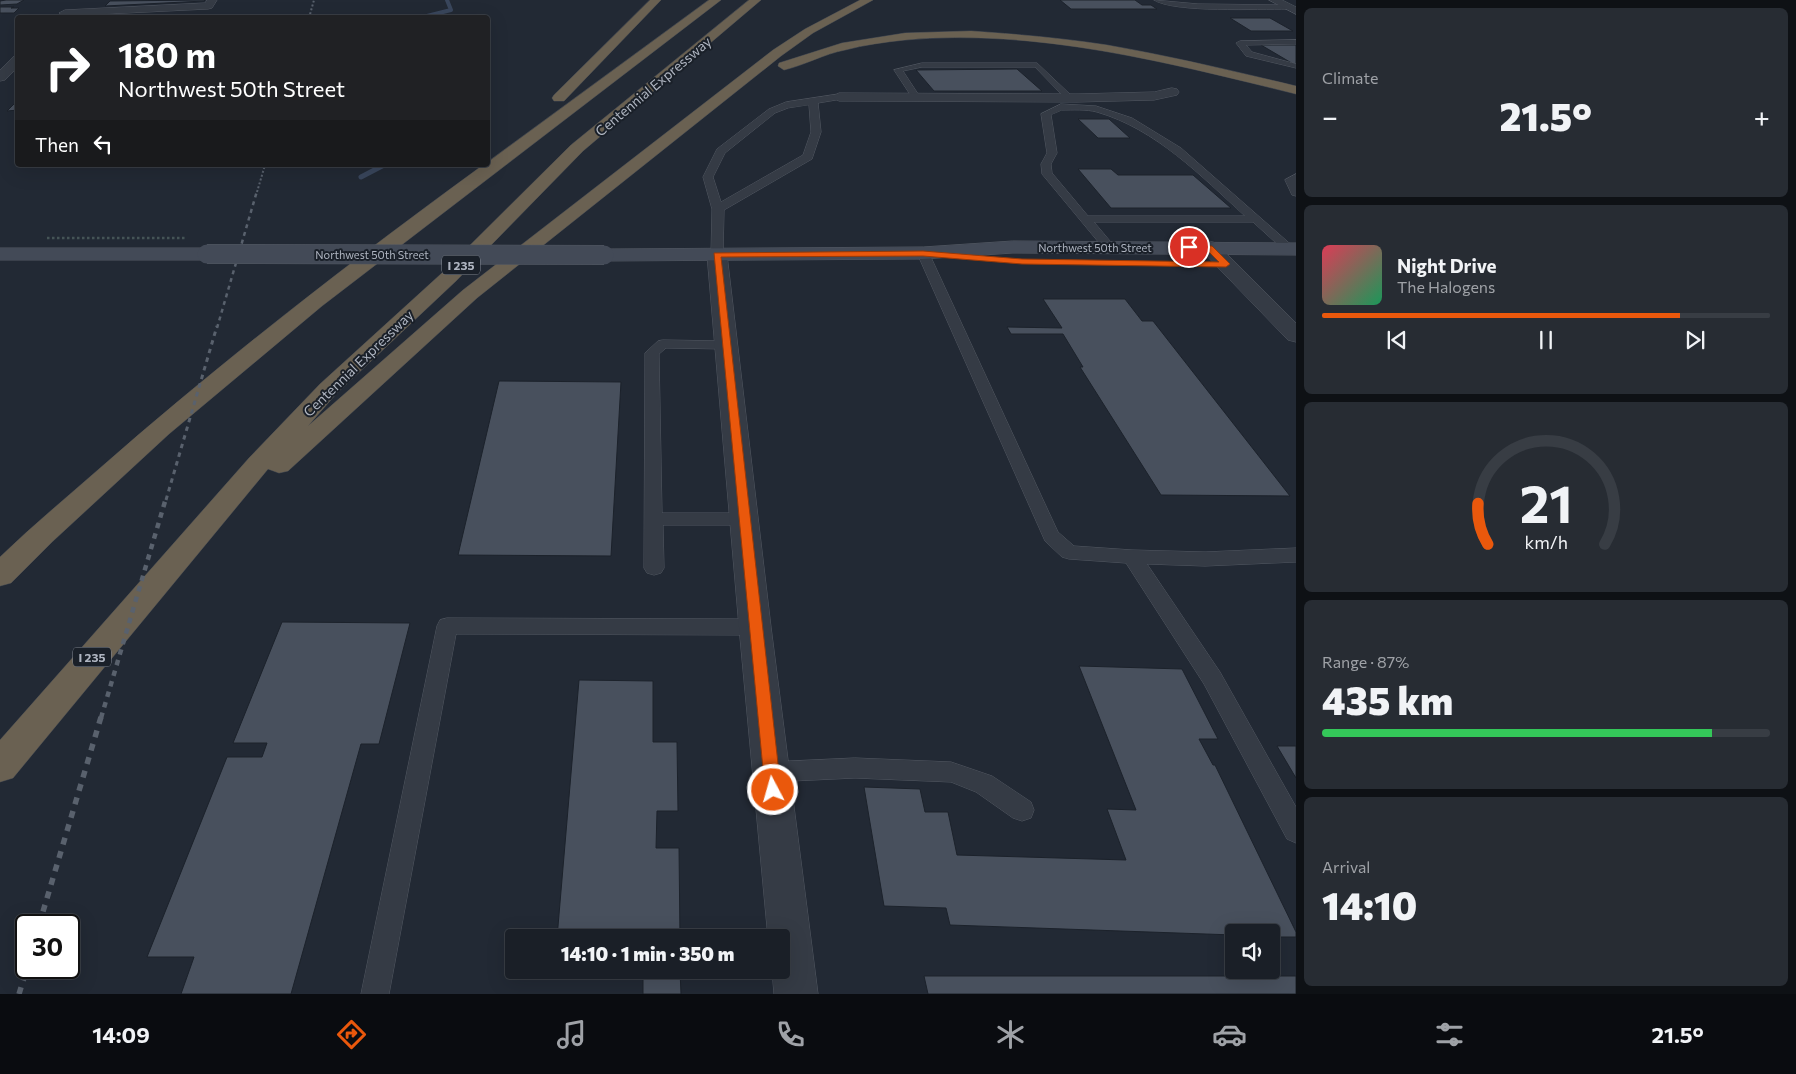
<!DOCTYPE html>
<html lang="en">
<head>
<meta charset="utf-8">
<style>
	:root { --surface:#1a1f27; --page:#272c33; --text:#f1f3f6; --muted:#9fa2a7; --line:#383d44; --accent:#ea580c }
	body { margin:0; font-family:Commissioner,sans-serif; background:var(--page); color:var(--text); height:100vh; display:flex; flex-direction:column; font-size:19px; white-space:nowrap }
	* { box-sizing:border-box; margin:0 }
	p { font-size:16px; color:var(--muted) }
	.icon { flex:none; width:28px; height:28px; fill:none; stroke:currentColor; stroke-width:2; stroke-linecap:round; stroke-linejoin:round }
	.map { position:relative; flex:1; overflow:hidden }
	.side { display:flex; flex-direction:column; gap:8px; padding:8px; background:#0e1115; width:500px }
	.side>* { flex:none }
	.top-card { position:absolute; left:15px; top:15px; width:475px; height:152px; border-radius:5px; box-shadow:0 5px 20px #0002,0 0 0 1px var(--line); background:#202124; color:#fff; overflow:hidden }
	.controls { position:absolute; left:1225px; top:924px; display:grid; gap:10px }
	.controls a { display:grid; place-items:center; width:55px; height:55px; border-radius:5px; background:var(--surface); box-shadow:0 5px 20px #0002,0 0 0 1px var(--line); font-size:25px }
	.speed { position:absolute; left:15px; top:914px; display:flex; gap:10px; font-size:25px; font-weight:700; text-align:center }
	.speed>* { display:grid; place-content:center; width:65px; height:65px; border-radius:50%; background:var(--surface); box-shadow:0 5px 20px #0002,0 0 0 1px var(--line); line-height:1 }
	.speed .limit { border:2px solid #111; border-radius:8px; background:#fff; color:#111 }
	.pin { position:absolute; display:grid; place-items:center; width:42px; height:42px; color:#fff; margin:-21px; border:2px solid #fff; border-radius:50%; box-shadow:0 1px 5px #0007 }
	.me { position:absolute; width:55px; margin:-28px; rotate:354deg; stroke-linejoin:round; filter:drop-shadow(0 0 4px #0008) }
	.turn { display:flex; align-items:center; gap:18px; height:105px; padding:0 20px; font-size:22px }
	.turn .icon { width:65px; height:65px; stroke-width:2.5 }
	.turn b { display:block; font-size:35px; line-height:42px }
	.then { display:flex; align-items:center; height:48px; padding:0 20px; background:#0003; gap:10px; font-size:19px }
	.big { font-size:38px; font-weight:800; line-height:1.1 }
	.side .tile { flex:1; display:flex; flex-direction:column; justify-content:center; gap:8px; min-width:0; padding:0 18px; border-radius:8px; background:var(--page) }
	.side .dial { align-items:center; gap:0 }
	.dial svg { height:130px; overflow:visible; fill:none; stroke:var(--line); stroke-width:7; stroke-linecap:round; text-anchor:middle }
	.dial text { fill:var(--text); stroke:none }
	.song { display:flex; align-items:center; gap:15px }
	.cover { width:60px; height:60px; border-radius:8px; background:linear-gradient(135deg,hsl(350 70% 55%),hsl(150 70% 35%)) }
	.played { height:5px; border-radius:2px; background:linear-gradient(90deg,var(--accent) 80%,var(--line) 80%) }
	.keys { display:flex; justify-content:space-around; direction:ltr }
	.heat { display:flex; justify-content:space-between; align-items:center; font-size:28px; direction:ltr }
	.charge { height:8px; border-radius:4px; background:linear-gradient(90deg,#34c759 87%,var(--line) 0) }
	.trip { position:absolute; left:505px; top:929px; width:285px; height:50px; border-radius:5px; background:var(--surface); box-shadow:0 5px 20px #0002,0 0 0 1px var(--line); font-weight:800; line-height:50px; text-align:center }
	.tabs { display:flex; height:80px; justify-content:space-around; align-items:center; background:#0a0c10; color:var(--muted) }
	.tabs .icon { width:35px; height:35px }
	.tabs .selected { color:var(--accent) }
	.tabs b { font-size:22px; color:var(--text) }
	main { display:flex; flex:1; min-height:0 }
	.map>svg:first-child { display:block }
	.lines { fill:none; stroke-linecap:round; stroke-linejoin:round }
	.stream-far1 { stroke:#39465c; stroke-width:4 }
	.stream { stroke:#39465c; stroke-width:5 }
	.building { fill:#48505d; stroke:#1c222b }
	.service-casing { stroke:#525862; stroke-width:1 }
	.minor-casing { stroke:#525862; stroke-width:1 }
	.secondary-casing { stroke:#525862; stroke-width:1 }
	.motorway-casing { stroke:#3f454f; stroke-width:1 }
	.service { fill:#353b45; fill-rule:evenodd }
	.minor { fill:#353b45; fill-rule:evenodd }
	.secondary { fill:#434a57; fill-rule:evenodd }
	.motorway { fill:#6a6152; fill-rule:evenodd }
	.rail-far4 { stroke:#59616d; stroke-width:2; stroke-dasharray:2 2; stroke-linecap:butt }
	.rail-far3 { stroke:#59616d; stroke-width:2.5; stroke-dasharray:4 4; stroke-linecap:butt }
	.rail-far2 { stroke:#59616d; stroke-width:3; stroke-dasharray:4.5 4.5; stroke-linecap:butt }
	.rail-far1 { stroke:#59616d; stroke-width:4.5; stroke-dasharray:5.5 5.5; stroke-linecap:butt }
	.rail { stroke:#59616d; stroke-width:5.5; stroke-dasharray:7 7; stroke-linecap:butt }
	.secondary-bridge-casing { stroke:#525862; stroke-width:20; stroke-linecap:butt }
	.path-bridge { stroke:#455456; stroke-width:2.5; stroke-dasharray:2.5 2.5; stroke-linecap:butt }
	.secondary-bridge { stroke:#434a57; stroke-width:19 }
	.route { fill:#ea580c; stroke:#983908 }
	.labels { text-anchor:middle; dominant-baseline:central; stroke-width:4; stroke-linejoin:round; paint-order:stroke }
	.far-street-label { font-size:11px; fill:#afb5c1; stroke:#1a2029 }
	.shield { fill:#1a2029; stroke:#828893; stroke-width:1 }
	.shield-label { font-size:12px; font-weight:bold; fill:#afb5c1 }
	.street-label { font-size:14px; fill:#afb5c1; stroke:#1a2029 }
</style>
</head>
<body>
<main>
<div class="map">
<svg width="1296" height="994" viewBox="0 0 1296 994">
	<rect width="100%" height="100%" fill="#222934"/>
	<g class="lines">
		<polyline class="stream-far1" points="419,18 451,10 447,0"/>
		<polyline class="stream" points="361,177 384,165"/>
	</g>
	<g class="building">
		<polygon points="6,0 24,0 17,4 0,5 0,1"/>
		<polygon points="205,0 204,1 105,6 110,1"/>
		<polygon points="1060,0 1135,0 1142,5 1151,5 1157,9 1071,9"/>
		<polygon points="0,7 14,7 11,8 19,8 14,13 0,13"/>
		<polygon points="1230,18 1270,18 1293,31 1251,31"/>
		<polygon points="1261,45 1296,45 1296,65 1295,65"/>
		<polygon points="1017,69 1042,91 934,91 916,70"/>
		<polygon points="18,100 18,110 7,111"/>
		<polygon points="1078,119 1109,119 1130,138 1098,138"/>
		<polygon points="1078,169 1111,169 1118,175 1193,175 1231,208 1111,208"/>
		<polygon points="1043,299 1125,299 1142,321 1153,321 1290,496 1161,495 1080,367 1083,367 1063,334 1011,334 1007,327 1062,328"/>
		<polygon points="499,381 621,382 611,556 458,555"/>
		<polygon points="282,622 410,623 379,744 361,744 291,994 181,994 194,957 147,957 227,757 262,757 267,743 233,743"/>
		<polygon points="1079,666 1182,669 1218,739 1199,739 1213,765 1215,765 1296,932 1296,937 1271,937 1271,932 1234,932 1234,935 950,925 946,908 884,906 864,787 920,789 925,812 948,812 957,855 1126,860 1107,809 1136,810"/>
		<polygon points="579,680 653,681 653,742 677,742 678,811 657,811 656,848 679,848 680,938 557,938"/>
		<polygon points="1277,746 1296,746 1296,778"/>
		<polygon points="555,970 680,970 681,994 643,994 643,975 554,974"/>
		<polygon points="924,976 1296,976 1296,994 928,994"/>
	</g>
	<g class="lines">
		<defs>
			<g id="service">
				<path d="M 1154,0 L 1198,4 L 1287,5 L 1290,7 L 1287,9 C 1260,9 1173,13 1154,0 Z"/>
				<polygon points="1296,40 1296,44 1246,45 1252,52 1296,64 1296,68 1246,56 1236,43 1240,41"/>
				<polygon points="922,63 1037,63 1074,98 1073,100 1067,100 1035,67 922,67 903,71 920,97 916,100 913,99 894,70"/>
				<path d="M 839,94 L 842,95 L 842,99 L 818,103 L 821,132 L 812,159 L 724,210 L 723,255 L 721,258 L 713,258 L 711,255 L 712,209 L 703,177 L 717,149 L 769,109 L 786,102 ZM 809,105 L 811,132 L 803,155 L 721,202 L 713,177 L 725,153 L 775,113 L 788,108 Z"/>
				<path d="M 1061,104 L 1096,106 L 1132,118 L 1181,148 L 1296,249 L 1290,253 L 1286,252 L 1253,222 L 1094,222 L 1115,247 L 1109,251 L 1105,250 L 1042,174 L 1041,164 L 1047,153 L 1041,114 ZM 1062,110 C 1073,110 1086,109 1097,112 C 1156,129 1201,176 1245,216 L 1088,216 L 1052,173 L 1051,164 L 1057,153 L 1051,115 Z"/>
				<polygon points="1296,174 1296,196 1292,195 1285,180"/>
				<polygon points="923,249 929,253 1058,532 1074,546 1132,550 1205,552 1296,548 1296,562 1205,566 1147,564 1220,672 1296,807 1296,843 1287,839 1204,684 1126,563 1069,559 1062,557 1045,541 917,253"/>
				<polygon points="663,340 726,341 731,342 733,345 731,348 726,349 666,348 659,354 662,513 744,513 750,515 753,519 750,523 744,525 663,525 664,568 661,573 654,575 647,573 644,568 645,353 658,341"/>
				<polygon points="447,618 755,619 762,621 765,627 762,633 755,635 456,634 389,994 361,994 437,626 440,620"/>
				<polygon points="855,758 951,762 992,776 1031,802 1034,810 1031,818 1022,821 1013,818 976,792 951,782 855,778 771,782 763,779 759,772 763,765 771,762"/>
			</g>
			<g id="minor">
				<polygon points="207,0 217,0 212,8 208,9 65,16 59,13 65,10 205,3"/>
				<polygon points="1269,0 1282,0 1296,7 1296,14"/>
				<polygon points="18,55 18,67 5,80 0,81 0,70 14,56"/>
				<polygon points="1172,88 1177,89 1179,92 1177,95 1154,100 1077,102 839,101 832,97 839,93 1077,94 1154,92"/>
				<polygon points="1209,241 1216,243 1296,323 1296,342 1288,340 1202,251 1199,247 1202,243"/>
				<polygon points="717,249 724,251 727,255 771,627 818,994 774,994 772,970 781,970 781,938 768,938 739,627 707,255 710,251"/>
			</g>
			<g id="secondary">
				<polygon points="1013,241 1296,243 1296,255 1013,253 923,259 604,261 597,259 594,255 597,251 604,249 923,247"/>
				<polygon points="0,248 207,248 214,250 217,254 214,258 207,260 0,260"/>
			</g>
			<g id="motorway">
				<polygon points="650,0 661,0 564,101 554,101 552,98 554,95"/>
				<path d="M 709,0 L 721,0 L 322,306 L 169,434 L 52,542 L 11,583 L 0,586 L 0,557 C 32,526 66,498 99,469 C 222,361 351,261 483,165 L 488,165 L 488,162 Z"/>
				<polygon points="749,0 761,0 583,151 456,281 336,394 308,426 463,290 773,50 805,29 860,0 873,0 813,33 781,56 477,298 288,471 279,473 268,469 13,778 0,782 0,740 249,458 320,384 442,273 571,145"/>
				<path d="M 971,31 C 1016,34 1061,38 1107,45 C 1170,56 1233,71 1296,86 L 1296,94 C 1170,63 1036,28 905,40 C 885,42 864,45 845,50 C 824,54 805,65 784,70 L 778,66 L 779,63 L 842,43 L 905,33 Z"/>
			</g>
		</defs>
		<use href="#service" class="service-casing"/>
		<use href="#minor" class="minor-casing"/>
		<use href="#secondary" class="secondary-casing"/>
		<use href="#motorway" class="motorway-casing"/>
		<use href="#service" class="service"/>
		<use href="#minor" class="minor"/>
		<use href="#secondary" class="secondary"/>
		<use href="#motorway" class="motorway"/>
		<g class="rail-far4">
			<polyline points="309,18 314,0"/>
			<polyline points="257,192 265,165"/>
		</g>
		<polyline class="rail-far3" points="217,328 257,191"/>
		<polyline class="rail-far2" points="166,500 217,326"/>
		<polyline class="rail-far1" points="101,718 166,498"/>
		<g class="rail">
			<polyline points="39,925 101,717"/>
			<polyline points="19,994 27,968"/>
		</g>
		<defs>
			<polyline id="secondary-bridge" points="207,254 604,255"/>
		</defs>
		<use href="#secondary-bridge" class="secondary-bridge-casing"/>
		<polyline class="path-bridge" points="47,238 187,238"/>
		<use href="#secondary-bridge" class="secondary-bridge"/>
	</g>
	<polygon class="route" points="1189,245 1212,246 1230,264 1226,267 1022,264 923,256 721,257 781,790 779,795 773,797 768,795 765,790 714,253 923,251 1022,259 1219,262 1207,250 1186,249 1186,246"/>
	<g class="labels">
		<g class="far-street-label">
			<text x="1095" y="247">Northwest 50th Street</text>
			<text x="372" y="254">Northwest 50th Street</text>
		</g>
		<g class="shield">
			<rect x="442" y="255.5" width="38" height="19" rx="4"/>
			<rect x="73" y="647.5" width="38" height="19" rx="4"/>
		</g>
		<g class="shield-label">
			<text x="461" y="265">I 235</text>
			<text x="92" y="657">I 235</text>
		</g>
		<g class="street-label">
			<text transform="translate(653 86) rotate(-40)">Centennial Expressway</text>
			<text transform="translate(358 363) rotate(-44)">Centennial Expressway</text>
		</g>
	</g>
</svg>
<div class="controls">
<a><svg class="icon" aria-label="sound" viewBox="0 0 24 24"><path d="M4 9h4l5-4v14l-5-4H4zM17 9q2 3 0 6"/></svg></a>
</div>
<div class="speed"><div class="limit">30</div></div>
<div class="pin" style="left:1189px;top:247px;background:#d93025"><svg class="icon" aria-label="arrive" viewBox="0 0 24 24"><path d="M6 21V4h12l-3 4 3 4H6"/></svg></div>
<svg class="me" style="left:773px;top:790px" viewBox="-20 -20 40 40"><circle r="17" fill="#ea580c" stroke="#fff" stroke-width="3"/><path d="M0-11L8 9 0 5-8 9z" fill="#fff"/></svg>
<div class="trip">14:10 · 1 min · 350 m</div>
<div class="top-card">
<div class="turn"><svg class="icon" aria-label="right" viewBox="0 0 24 24"><path d="M7 20v-9h11M14 6l5 5-5 5"/></svg><div><b>180 m</b>Northwest 50th Street</div></div>
<div class="then">Then<svg class="icon" aria-label="left" viewBox="0 0 24 24"><path d="M17 20v-9H6M10 6l-5 5 5 5"/></svg></div>
</div>
</div>
<section class="side">
<div class="tile"><p>Climate</p>
<div class="heat"><a>−</a><b class="big">21.5°</b><a>+</a></div>
</div>
<div class="tile">
<div class="song"><i class="cover"></i><div><b>Night Drive</b><p>The Halogens</p></div></div>
<div class="played"></div>
<div class="keys"><svg class="icon" aria-label="previous" viewBox="0 0 24 24"><path d="M18 5L8 12l10 7zM5 5v14"/></svg><svg class="icon" aria-label="pause" viewBox="0 0 24 24"><path d="M8 5v14M16 5v14"/></svg><svg class="icon" aria-label="next" viewBox="0 0 24 24"><path d="M6 5l10 7-10 7zM19 5v14"/></svg></div>
</div>
<div class="tile dial"><svg viewBox="0 0 100 80">
<path d="M14 69A42 42 0 1 1 86 69"/>
<path d="M14 69A42 42 0 0 1 8 44" stroke="#ea580c"/>
<text x="50" y="56" font-size="32" font-weight="700">21</text>
<text x="50" y="72" font-size="11">km/h</text>
</svg></div>
<div class="tile"><p>Range · 87%</p><b class="big">435 km</b><div class="charge"></div></div>
<div class="tile"><p>Arrival</p><b class="big">14:10</b></div>
</section>
</main>
<nav class="tabs">
<b>14:09</b>
<svg class="icon selected" aria-label="directions" viewBox="0 0 24 24"><path d="M12 3l9 9-9 9-9-9zM9 14v-3h6M13 9l2 2-2 2"/></svg>
<svg class="icon" aria-label="music" viewBox="0 0 24 24"><path d="M9 18V5l10-2v13"/><circle cx="6" cy="18" r="3"/><circle cx="16" cy="16" r="3"/></svg>
<svg class="icon" aria-label="phone" viewBox="0 0 24 24"><path d="M5 4h4l2 5-3 2q2 4 5 5l2-3 5 2v4C11 20 4 13 5 4z"/></svg>
<svg class="icon" aria-label="climate" viewBox="0 0 24 24"><path d="M12 3v18M4 7l16 10M4 17L20 7"/></svg>
<svg class="icon" aria-label="car" viewBox="0 0 24 24"><path d="M5 17H2v-5l4-1 3-4h7l3 4 3 1v5h-3M9 17h6M6 11h13"/><circle cx="7" cy="17" r="2"/><circle cx="17" cy="17" r="2"/></svg>
<svg class="icon" aria-label="filters" viewBox="0 0 24 24"><path d="M4 7h16M4 17h16"/><circle cx="9" cy="7" r="2"/><circle cx="15" cy="17" r="2"/></svg>
<b>21.5°</b>
</nav>
</body>
</html>
